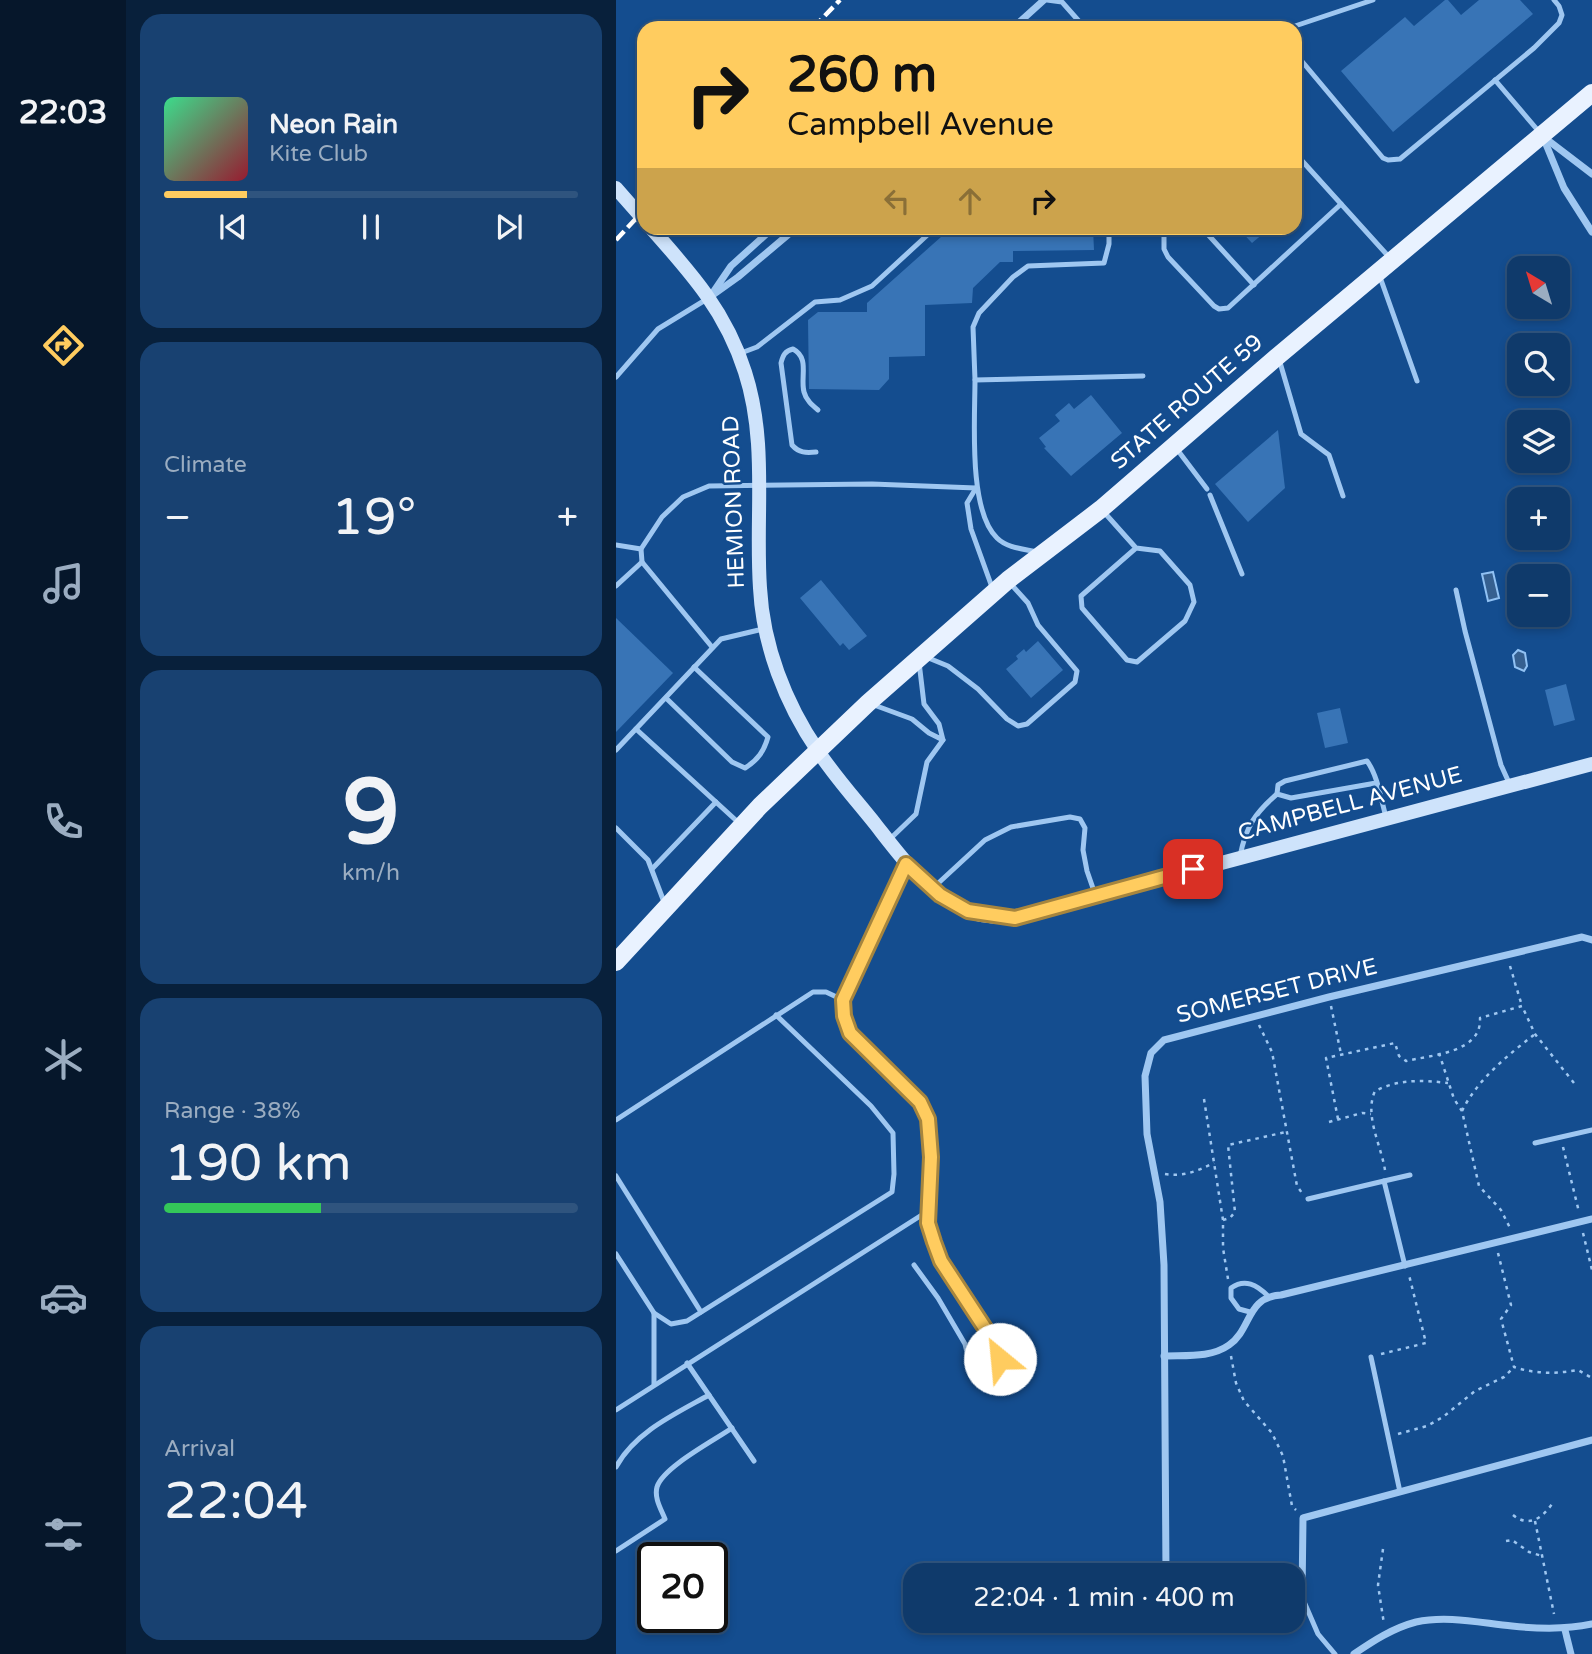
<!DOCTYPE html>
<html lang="en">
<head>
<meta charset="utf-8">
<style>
	:root { --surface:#0f3a6b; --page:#184171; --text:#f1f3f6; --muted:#9badc1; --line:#2f547e; --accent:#ffcc5f }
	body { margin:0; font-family:"Varela Round",sans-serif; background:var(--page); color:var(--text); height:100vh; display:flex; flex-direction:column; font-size:26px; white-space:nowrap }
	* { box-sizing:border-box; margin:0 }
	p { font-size:23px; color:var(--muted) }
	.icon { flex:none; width:38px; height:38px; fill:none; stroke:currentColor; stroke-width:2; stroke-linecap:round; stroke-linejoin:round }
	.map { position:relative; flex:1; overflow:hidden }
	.drawer { display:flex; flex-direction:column; gap:14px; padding:14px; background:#08203b; width:490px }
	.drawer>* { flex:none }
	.banner { position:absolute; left:21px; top:21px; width:665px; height:214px; border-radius:21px; box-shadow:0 4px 10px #0003,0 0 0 2px var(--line); background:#ffcc5f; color:#111; overflow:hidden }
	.needle { width:46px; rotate:322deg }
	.tools { position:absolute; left:891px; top:256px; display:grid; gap:14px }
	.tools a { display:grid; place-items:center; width:63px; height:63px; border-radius:14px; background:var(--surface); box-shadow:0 4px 10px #0003,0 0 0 2px var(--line); font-size:35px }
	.speed { position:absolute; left:21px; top:1542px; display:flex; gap:14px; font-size:35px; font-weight:700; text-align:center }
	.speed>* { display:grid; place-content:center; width:91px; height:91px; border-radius:50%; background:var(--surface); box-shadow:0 4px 10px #0003,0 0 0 2px var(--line); line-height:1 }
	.speed .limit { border:4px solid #111; border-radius:10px; background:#fff; color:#111 }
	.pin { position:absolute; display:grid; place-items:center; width:60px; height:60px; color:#fff; margin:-30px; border-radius:14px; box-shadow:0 4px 10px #0006 }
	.me { position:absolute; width:77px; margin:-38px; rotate:332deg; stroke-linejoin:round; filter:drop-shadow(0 0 5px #0008) }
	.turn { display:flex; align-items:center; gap:24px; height:147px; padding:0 35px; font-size:32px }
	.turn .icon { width:91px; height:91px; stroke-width:2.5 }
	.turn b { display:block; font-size:49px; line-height:60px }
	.lanes { display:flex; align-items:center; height:66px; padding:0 35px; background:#0003; justify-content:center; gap:35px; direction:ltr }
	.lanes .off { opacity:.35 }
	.big { font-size:52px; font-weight:600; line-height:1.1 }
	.drawer .card { flex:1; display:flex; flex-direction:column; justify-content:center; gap:10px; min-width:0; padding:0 24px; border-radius:21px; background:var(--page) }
	.drawer .dial { align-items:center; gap:0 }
	.dial b { font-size:91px; line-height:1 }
	.song { display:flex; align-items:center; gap:21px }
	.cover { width:84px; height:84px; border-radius:10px; background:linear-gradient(135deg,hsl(150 70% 55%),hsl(350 70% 35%)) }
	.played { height:7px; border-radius:4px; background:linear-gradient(90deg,var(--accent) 20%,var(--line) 20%) }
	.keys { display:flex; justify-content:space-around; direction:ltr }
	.heat { display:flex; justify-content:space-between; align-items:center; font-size:38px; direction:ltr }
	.charge { height:10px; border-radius:5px; background:linear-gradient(90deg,#34c759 38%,var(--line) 0) }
	.trip { position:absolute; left:287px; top:1563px; width:402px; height:70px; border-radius:21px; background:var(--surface); box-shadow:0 4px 10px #0003,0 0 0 2px var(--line); font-weight:600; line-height:70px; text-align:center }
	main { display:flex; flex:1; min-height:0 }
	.dock { display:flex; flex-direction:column; width:126px; justify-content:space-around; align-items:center; background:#06172b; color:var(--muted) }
	.dock .icon { width:49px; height:49px }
	.dock .active { color:var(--accent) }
	.dock b { font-size:32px; color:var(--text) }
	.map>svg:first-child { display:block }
	.water { fill:#366090; stroke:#91c2f4; stroke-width:2 }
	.building { fill:#3874b6 }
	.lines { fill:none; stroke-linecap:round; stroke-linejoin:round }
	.path { stroke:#9fc7f1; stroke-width:2.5; stroke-dasharray:3.5 5; stroke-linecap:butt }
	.lane { stroke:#9fc7f1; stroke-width:5 }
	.street { stroke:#9fc7f1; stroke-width:7 }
	.secondary { stroke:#cee3fb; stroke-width:14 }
	.primary { stroke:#e9f2ff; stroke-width:18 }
	.rail { stroke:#fff; stroke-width:4.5; stroke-dasharray:12 5; stroke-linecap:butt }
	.route-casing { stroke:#a6853e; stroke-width:18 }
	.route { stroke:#ffcc5f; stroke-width:12 }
	.labels { text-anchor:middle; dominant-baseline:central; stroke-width:5; stroke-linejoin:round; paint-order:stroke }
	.street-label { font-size:23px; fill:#fff; stroke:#144d8f }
</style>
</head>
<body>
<main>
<nav class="dock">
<b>22:03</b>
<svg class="icon active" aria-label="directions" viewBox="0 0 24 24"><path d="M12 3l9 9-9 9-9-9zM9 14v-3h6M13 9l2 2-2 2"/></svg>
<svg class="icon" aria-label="music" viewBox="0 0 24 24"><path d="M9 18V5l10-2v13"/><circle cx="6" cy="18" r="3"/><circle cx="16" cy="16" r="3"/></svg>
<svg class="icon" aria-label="phone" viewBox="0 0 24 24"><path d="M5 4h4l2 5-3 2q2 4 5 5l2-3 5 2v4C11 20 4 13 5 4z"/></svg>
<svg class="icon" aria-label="climate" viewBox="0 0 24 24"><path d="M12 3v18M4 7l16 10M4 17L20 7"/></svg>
<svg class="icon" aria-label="car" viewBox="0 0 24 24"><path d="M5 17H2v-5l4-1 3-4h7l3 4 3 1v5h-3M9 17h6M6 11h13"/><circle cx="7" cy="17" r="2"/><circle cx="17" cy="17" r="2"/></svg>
<svg class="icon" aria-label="filters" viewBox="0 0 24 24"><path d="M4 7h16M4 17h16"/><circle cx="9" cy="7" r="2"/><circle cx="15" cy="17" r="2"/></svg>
</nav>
<section class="drawer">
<div class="card">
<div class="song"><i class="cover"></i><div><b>Neon Rain</b><p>Kite Club</p></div></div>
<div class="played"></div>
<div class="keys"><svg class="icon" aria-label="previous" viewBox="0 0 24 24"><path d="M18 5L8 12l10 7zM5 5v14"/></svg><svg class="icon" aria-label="pause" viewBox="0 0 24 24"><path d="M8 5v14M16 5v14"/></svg><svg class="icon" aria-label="next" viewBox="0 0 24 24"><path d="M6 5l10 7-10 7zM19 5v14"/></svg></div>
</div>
<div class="card"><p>Climate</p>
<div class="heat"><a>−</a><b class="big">19°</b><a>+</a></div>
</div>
<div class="card dial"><b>9</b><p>km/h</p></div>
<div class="card"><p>Range · 38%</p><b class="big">190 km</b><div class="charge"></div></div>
<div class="card"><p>Arrival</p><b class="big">22:04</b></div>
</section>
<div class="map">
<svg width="976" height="1654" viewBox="0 0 976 1654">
	<rect width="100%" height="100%" fill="#144d8f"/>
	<g class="water">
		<polygon points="877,572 883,598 872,601 866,574"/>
		<polygon points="902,650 909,653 911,666 908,671 899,667 897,655"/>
	</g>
	<g class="building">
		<polygon points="829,0 832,0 845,15 863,0 904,0 917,14 777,132 725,71 789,17 798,26"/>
		<polygon points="335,228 477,228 478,250 397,251 397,262 384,262 357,288 356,303 309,305 309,356 273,357 273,379 263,390 193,389 192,320 202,312 251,312 251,303"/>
		<polygon points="622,228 654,228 636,243"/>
		<polygon points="475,395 506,433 455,476 428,448 430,447 423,438 444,421 439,415 453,403 458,409"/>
		<polygon points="662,430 669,488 632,522 599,484"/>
		<polygon points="205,580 251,636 233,650 227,643 224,646 184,598"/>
		<polygon points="0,618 57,673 0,732"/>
		<polygon points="422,641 447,670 415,698 390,669 402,659 400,656 408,649 410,652"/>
		<polygon points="950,684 959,720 938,726 929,690"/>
		<polygon points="724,708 732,743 709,748 701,713"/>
	</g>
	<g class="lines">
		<g class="path">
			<polyline points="894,966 906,1006"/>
			<polyline points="715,1006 725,1054"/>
			<polyline points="643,1025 656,1052 681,1186 686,1193"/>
			<polyline points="823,1053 838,1099 846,1111 863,1186 885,1210 894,1228"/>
			<polyline points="588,1099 607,1220 607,1248 612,1279"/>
			<path d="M 846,1111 C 861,1080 892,1055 919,1034"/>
			<path d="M 722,1119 L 710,1058 L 779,1043 L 783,1056 L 790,1061 C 815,1055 866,1053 864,1018 L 906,1006 L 919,1034 L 958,1083"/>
			<polyline points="713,1122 746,1113 755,1114"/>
			<polyline points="947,1147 963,1212"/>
			<path d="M 769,1170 C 765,1145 748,1115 759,1091 C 783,1079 806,1080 832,1083"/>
			<path d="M 549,1174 C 568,1177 581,1171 598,1163"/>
			<polyline points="607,1220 614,1218 619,1212 612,1145 670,1132"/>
			<polyline points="967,1233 976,1270"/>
			<path d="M 882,1253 L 895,1305 L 885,1319 L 898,1367 C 919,1374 940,1374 962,1370 L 976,1378"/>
			<polyline points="765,1354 810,1343 793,1275"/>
			<polyline points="615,1356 620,1383 628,1401 656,1433 667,1456 676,1506 680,1510"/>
			<polyline points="782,1434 811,1426 827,1417 859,1391 888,1377 898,1367"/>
			<path d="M 897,1515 C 913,1528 926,1518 936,1504"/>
			<polyline points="919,1521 938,1614"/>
			<polyline points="890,1541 896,1540 913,1552 926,1556"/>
			<polyline points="767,1549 762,1585 768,1624"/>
		</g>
		<g class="lane">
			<polyline points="431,0 446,2 469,28"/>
			<polyline points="673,28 757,0"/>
			<polyline points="679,53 767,158 772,160 784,159 918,48 943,23 946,15 943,6 938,0"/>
			<polyline points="879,80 925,134"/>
			<polyline points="679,153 773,257"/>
			<polyline points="493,228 493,244 488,263 412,266 397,277 363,313 357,327 359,380 527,376"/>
			<polyline points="548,228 548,249 552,257 598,306 603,309 612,308 725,204"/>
			<polyline points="586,228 638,285"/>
			<polyline points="764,277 801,381"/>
			<polyline points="125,353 141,347 199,302 224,300 256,286 319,228"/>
			<polyline points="663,359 685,434 713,455 727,496"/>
			<polyline points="0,377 42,329 91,299"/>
			<path d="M 359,380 C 359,419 352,510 381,538 C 391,548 408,549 421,552"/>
			<polyline points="560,448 591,489"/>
			<path d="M 200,452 C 190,453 183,453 176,445 L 165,363 C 167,355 169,351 177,349 C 194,358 184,377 188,392 C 190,400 196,405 202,410"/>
			<polyline points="360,488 351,503 355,529 377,590"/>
			<polyline points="594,495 626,574"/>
			<polyline points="487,511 520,548 544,551 574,585 578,602 569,621 521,662 511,660 466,608 465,596 520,548"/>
			<polyline points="0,545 25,549"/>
			<polyline points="0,586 26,562"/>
			<polyline points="840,590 849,631 885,765 894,785"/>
			<polyline points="96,647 26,562 25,549 46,517 67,497 93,486 256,484 360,488"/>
			<polyline points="310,657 332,666 362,689 391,719 402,726 411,724 459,682 461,671 422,625 412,603 394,583"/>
			<path d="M 50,698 L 116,762 L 129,768 C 142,760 148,751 152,737 L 78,667"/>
			<polyline points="258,705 296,719 313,733 327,740 323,724 308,704 303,662"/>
			<polyline points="20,729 124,824"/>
			<polyline points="0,750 105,639 147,629"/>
			<path d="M 760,783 L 675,798 L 661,794 L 662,785 L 669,781 L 751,761 C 762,776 765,800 770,817"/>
			<polyline points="0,828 32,860 48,902"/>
			<polyline points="274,839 300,814 311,762 327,740"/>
			<path d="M 624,856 C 630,827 638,814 661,794"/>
			<polyline points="36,869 100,802"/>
			<polyline points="317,888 369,840 395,827 454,817 464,819 469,828 467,850 471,871 479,894"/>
			<polyline points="0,1120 197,992 210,992 227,1000"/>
			<polyline points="919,1143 976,1130"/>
			<polyline points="0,1176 85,1312"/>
			<polyline points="768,1181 794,1175"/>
			<polyline points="692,1199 768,1181 789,1266"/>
			<polyline points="0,1254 38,1313 38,1384"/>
			<path d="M 298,1265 L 322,1298 L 349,1344 L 352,1357 L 364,1377 L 377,1369 L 384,1359 L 381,1348 C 355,1309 313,1260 312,1211"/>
			<path d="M 634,1312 L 623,1309 L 615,1298 L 615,1288 C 629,1278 641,1285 652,1296"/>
			<polyline points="38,1313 55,1324 71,1321 276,1192 278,1174 277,1133 255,1106 160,1015"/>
			<polyline points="755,1357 784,1492"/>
			<polyline points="71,1363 138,1461"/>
			<polyline points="0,1410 312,1211 315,1158 312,1119 304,1102 234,1033 228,1016 227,1000 290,864"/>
			<path d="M 0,1467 C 19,1432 59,1414 93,1395"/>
			<path d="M 0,1551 L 49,1519 C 45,1509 38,1498 41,1487 C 47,1467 99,1440 116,1428"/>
			<polyline points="686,1597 702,1634 719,1654"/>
		</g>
		<g class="street">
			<polyline points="397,28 428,0"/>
			<polyline points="927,137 948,188 976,232"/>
			<polyline points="929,138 976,174"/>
			<polyline points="98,291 115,266 157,228"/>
			<polyline points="94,297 122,277 180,228"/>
			<path d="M 548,1356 C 570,1355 595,1358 613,1345 C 636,1329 630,1297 665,1295 L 976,1219"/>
			<polyline points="550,1575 548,1265 544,1202 531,1134 529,1076 535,1053 548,1040 713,997 966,937 976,940"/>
			<polyline points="677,1597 686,1597 687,1518 976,1440"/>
			<polyline points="949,1630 955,1654"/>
			<path d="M 738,1654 C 757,1641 777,1628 800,1622 C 831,1615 865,1623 896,1626 C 923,1629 949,1630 976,1624"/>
		</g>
		<g class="secondary">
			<polyline points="0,188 28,220"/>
			<path d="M 35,228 C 76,274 110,312 129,372 C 152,443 139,516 144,588 C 147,645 169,703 202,751 C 219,777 241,801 260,825 C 285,857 313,896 352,911 C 366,917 384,917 399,918 L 976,764"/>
		</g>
		<polyline class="primary" points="0,962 144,806 252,703 392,580 485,509 662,356 976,93"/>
		<g class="rail">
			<polyline points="197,28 224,0"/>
			<polyline points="0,240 28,210"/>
		</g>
	</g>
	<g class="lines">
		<defs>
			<polyline id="route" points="384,1359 382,1348 325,1261 318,1242 312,1223 315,1157 312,1119 304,1102 234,1033 228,1016 227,1000 290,864 324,895 352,911 399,918 577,869"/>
		</defs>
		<use href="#route" class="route-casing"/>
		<use href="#route" class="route"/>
	</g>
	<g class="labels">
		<g class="street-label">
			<text transform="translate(571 402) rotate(-41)">STATE ROUTE 59</text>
			<text transform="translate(118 502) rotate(-92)">HEMION ROAD</text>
			<text transform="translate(734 804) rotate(-15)">CAMPBELL AVENUE</text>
			<text transform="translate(661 991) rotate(-14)">SOMERSET DRIVE</text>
		</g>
	</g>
</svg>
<div class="tools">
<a><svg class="needle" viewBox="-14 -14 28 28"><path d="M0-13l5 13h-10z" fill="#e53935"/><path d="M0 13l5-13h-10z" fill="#9badc1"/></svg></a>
<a><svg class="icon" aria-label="search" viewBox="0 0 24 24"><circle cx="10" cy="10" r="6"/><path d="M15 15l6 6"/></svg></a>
<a><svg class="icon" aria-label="layers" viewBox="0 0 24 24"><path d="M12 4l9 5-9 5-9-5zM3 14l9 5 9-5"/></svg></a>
<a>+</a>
<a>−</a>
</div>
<div class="speed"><div class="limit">20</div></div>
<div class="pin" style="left:577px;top:869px;background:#d93025"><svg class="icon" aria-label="arrive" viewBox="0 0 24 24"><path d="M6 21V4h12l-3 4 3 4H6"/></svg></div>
<svg class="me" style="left:384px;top:1359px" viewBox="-20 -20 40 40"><circle r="19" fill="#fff"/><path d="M0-13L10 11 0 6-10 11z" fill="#ffcc5f"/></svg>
<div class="trip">22:04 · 1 min · 400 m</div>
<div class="banner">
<div class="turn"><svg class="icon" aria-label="right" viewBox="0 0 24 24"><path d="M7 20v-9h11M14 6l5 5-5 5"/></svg><div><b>260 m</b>Campbell Avenue</div></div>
<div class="lanes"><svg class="icon off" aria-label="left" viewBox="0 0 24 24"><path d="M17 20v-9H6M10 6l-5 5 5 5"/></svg><svg class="icon off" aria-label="ahead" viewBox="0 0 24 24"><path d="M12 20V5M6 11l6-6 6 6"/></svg><svg class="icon" aria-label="right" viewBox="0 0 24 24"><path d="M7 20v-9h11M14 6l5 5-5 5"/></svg></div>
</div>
</div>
</main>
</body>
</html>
